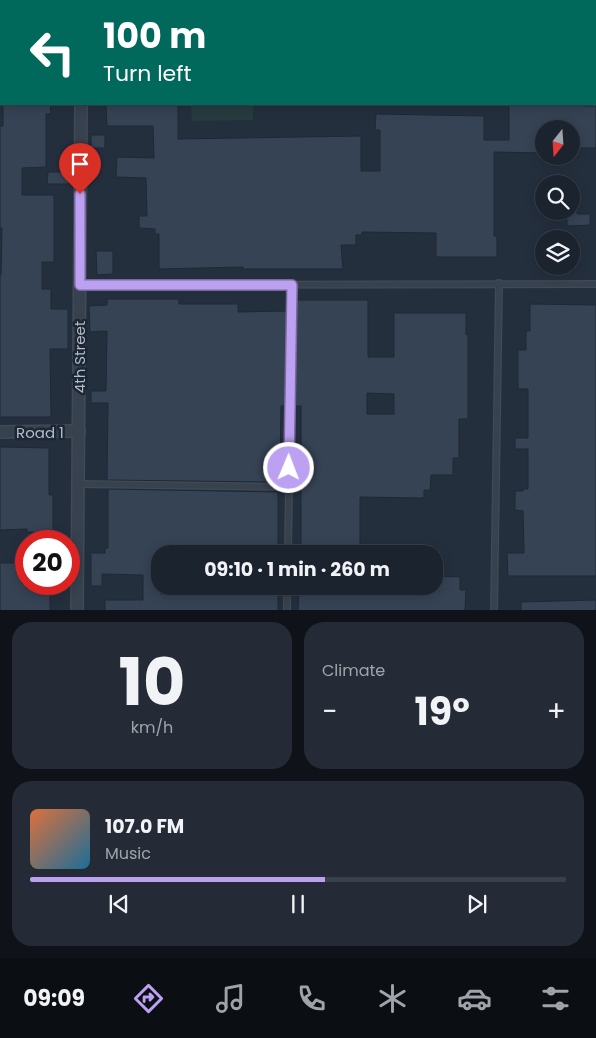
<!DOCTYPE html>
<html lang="en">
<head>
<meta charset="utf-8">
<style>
	:root { --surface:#1b232e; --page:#242b36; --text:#f1f3f6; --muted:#a0a4aa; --line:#39404a; --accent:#bca0f2 }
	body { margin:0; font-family:Poppins,sans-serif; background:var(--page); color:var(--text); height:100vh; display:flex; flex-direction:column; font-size:19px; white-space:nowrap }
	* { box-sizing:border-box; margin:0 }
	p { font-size:16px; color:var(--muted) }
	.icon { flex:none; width:28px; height:28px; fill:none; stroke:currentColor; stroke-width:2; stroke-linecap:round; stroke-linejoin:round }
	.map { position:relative; height:610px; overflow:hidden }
	.panel { display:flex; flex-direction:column; gap:12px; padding:12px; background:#0f1319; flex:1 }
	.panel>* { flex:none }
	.guide { position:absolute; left:0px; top:0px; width:596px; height:105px; box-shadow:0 2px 12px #0003,0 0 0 1px var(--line); background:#00695c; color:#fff; overflow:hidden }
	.needle { width:32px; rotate:197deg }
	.tools { position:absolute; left:535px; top:120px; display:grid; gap:10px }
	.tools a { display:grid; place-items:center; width:45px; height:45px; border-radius:50%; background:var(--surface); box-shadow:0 2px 12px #0003,0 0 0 1px var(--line); font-size:25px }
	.speed { position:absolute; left:15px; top:530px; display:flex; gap:10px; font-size:25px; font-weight:700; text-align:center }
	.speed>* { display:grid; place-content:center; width:65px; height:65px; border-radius:50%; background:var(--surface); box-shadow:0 2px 12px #0003,0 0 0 1px var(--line); line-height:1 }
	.speed .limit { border:8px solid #d22; background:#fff; color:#111 }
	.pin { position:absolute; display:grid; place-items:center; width:42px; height:42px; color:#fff; margin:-51px -21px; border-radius:50% 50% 50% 0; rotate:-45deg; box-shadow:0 0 5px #0007 }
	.pin .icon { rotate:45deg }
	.me { position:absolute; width:55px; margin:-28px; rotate:1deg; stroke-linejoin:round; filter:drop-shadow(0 0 4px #0008) }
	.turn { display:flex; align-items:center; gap:18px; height:105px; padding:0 20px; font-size:22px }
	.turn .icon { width:65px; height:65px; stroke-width:2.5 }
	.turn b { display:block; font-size:35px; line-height:42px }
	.big { font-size:38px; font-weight:700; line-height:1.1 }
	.panel .widget { flex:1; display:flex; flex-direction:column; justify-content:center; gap:8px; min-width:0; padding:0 18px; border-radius:20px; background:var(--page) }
	.panel .dial { align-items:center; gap:0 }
	.dial b { font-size:65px; line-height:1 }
	.song { display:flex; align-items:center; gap:15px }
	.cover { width:60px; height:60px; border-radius:8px; background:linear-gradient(135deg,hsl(20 70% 55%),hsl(200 70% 35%)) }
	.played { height:5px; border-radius:2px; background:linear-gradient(90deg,var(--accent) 55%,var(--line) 55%) }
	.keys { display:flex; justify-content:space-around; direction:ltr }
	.heat { display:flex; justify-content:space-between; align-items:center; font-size:28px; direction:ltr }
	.panel .tiles { flex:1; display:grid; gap:12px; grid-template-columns:1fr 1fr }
	.widget:last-child { grid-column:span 2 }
	.trip { position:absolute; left:151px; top:545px; width:292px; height:50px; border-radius:20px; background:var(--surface); box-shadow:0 2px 12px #0003,0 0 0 1px var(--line); font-weight:700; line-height:50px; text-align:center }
	.menu { display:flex; height:80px; justify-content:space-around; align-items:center; background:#0b0e12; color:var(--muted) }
	.menu .icon { width:35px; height:35px }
	.menu .current { color:var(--accent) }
	.menu b { font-size:22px; color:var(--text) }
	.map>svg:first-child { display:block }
	.green { fill:#263c3f }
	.building { fill:#364354; stroke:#1f2835; fill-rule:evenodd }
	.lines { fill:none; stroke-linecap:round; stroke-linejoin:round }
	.service-casing { stroke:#414a57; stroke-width:8 }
	.minor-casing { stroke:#414a57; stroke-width:14 }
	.service { stroke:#38414e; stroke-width:5.5 }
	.minor { stroke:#38414e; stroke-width:11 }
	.route-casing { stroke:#7a689d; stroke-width:12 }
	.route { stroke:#bca0f2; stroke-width:9 }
	.labels { text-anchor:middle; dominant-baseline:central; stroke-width:5; stroke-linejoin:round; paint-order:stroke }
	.street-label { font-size:15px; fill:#b4bcc9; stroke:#1d2633 }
</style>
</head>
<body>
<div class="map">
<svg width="596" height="611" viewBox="0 0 596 611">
	<rect width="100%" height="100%" fill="#242f3e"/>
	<polygon class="green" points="191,104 253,104 253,120 192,121"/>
	<g class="building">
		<polygon points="3,104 50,104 51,114 46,114 46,167 22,168 22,195 54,195 54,262 42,262 42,289 51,289 51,309 68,309 68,349 50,349 51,417 0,417 0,275 1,275 2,228 0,228 0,126 3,126"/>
		<polygon points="106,104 178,104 178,139 361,136 361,171 380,171 380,130 375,130 376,114 484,116 484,140 509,140 509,105 512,105 512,104 584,104 584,106 596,106 596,148 571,148 571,129 544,129 544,153 494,152 494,236 497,236 497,257 436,257 436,233 362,232 362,235 356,235 356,245 341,245 343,269 243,269 243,267 159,269 159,234 155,234 155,229 139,228 139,216 147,216 146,178 116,177 117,157 154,158 153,126 107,126"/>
		<rect x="91" y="135" width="14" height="13"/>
		<polygon points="48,172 70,172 69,184 47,184"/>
		<polygon points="567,211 577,211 577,214 590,214 590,225 567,226"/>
		<polygon points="96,251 113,251 113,274 97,275"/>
		<polygon points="107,299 179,299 179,304 238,304 238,312 287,311 286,406 281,406 280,470 270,470 270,482 107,480 108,403 91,403 91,391 106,391 107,331 90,332 89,306 107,305"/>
		<path d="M 296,300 L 368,300 L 368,357 L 394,357 L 394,313 L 466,313 L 466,335 L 468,334 L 468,419 L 459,419 L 459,458 L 453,458 L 453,475 L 431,475 L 430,490 L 424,490 L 424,498 L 360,497 L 360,554 L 301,554 L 301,406 L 295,406 ZM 367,393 L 394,394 L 394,414 L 367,414 Z"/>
		<polygon points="530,304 596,305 596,576 508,576 507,553 524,553 523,511 515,510 515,491 523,491 523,489 528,489 528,449 515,449 515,438 528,438 528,389 518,389 518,350 526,350 526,331 530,331"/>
		<polygon points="0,447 49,448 49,495 53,495 53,541 34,541 34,532 27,532 27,529 0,530"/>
		<polygon points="108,489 278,492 278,554 160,554 161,594 212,595 212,586 278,586 278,611 105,611 105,600 143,600 143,575 102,574 102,586 91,586 91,553 105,553 105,548 108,548"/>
		<polygon points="0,563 26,563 26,584 50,584 50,611 0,611"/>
		<polygon points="435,576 460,577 460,590 466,590 465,611 298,611 299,586 435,586"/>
		<polygon points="596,600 596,611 521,611 521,602"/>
	</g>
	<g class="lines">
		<defs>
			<g id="service">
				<polyline points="266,0 266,1"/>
				<polyline points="591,0 591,1"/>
				<polyline points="80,285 596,284"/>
				<polyline points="79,484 289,487"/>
				<polyline points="288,554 292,285"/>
				<polyline points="287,611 287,586"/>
				<polyline points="494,611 499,283"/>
			</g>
			<g id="minor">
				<polyline points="82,1 82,0"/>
				<polyline points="0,432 79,431"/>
				<polyline points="77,611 81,104"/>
			</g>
		</defs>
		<use href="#service" class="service-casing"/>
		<use href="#minor" class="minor-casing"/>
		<use href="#service" class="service"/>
		<use href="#minor" class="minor"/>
	</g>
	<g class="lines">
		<defs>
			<polyline id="route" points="80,194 80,285 292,285 289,468"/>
		</defs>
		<use href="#route" class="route-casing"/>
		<use href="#route" class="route"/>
	</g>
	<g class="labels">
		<g class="street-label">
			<text transform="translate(79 357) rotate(-90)">4th Street</text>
			<text x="40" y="432">Road 1</text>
		</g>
	</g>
</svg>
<div class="tools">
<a><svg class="needle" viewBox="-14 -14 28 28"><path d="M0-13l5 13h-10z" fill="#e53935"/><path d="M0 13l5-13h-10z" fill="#a0a4aa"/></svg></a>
<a><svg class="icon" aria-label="search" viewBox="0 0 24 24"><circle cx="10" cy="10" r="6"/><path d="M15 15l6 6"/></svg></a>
<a><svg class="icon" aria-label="layers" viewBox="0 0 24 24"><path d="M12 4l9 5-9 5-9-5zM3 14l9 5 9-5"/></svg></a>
</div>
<div class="speed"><div class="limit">20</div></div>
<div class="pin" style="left:80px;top:194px;background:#d93025"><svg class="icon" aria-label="arrive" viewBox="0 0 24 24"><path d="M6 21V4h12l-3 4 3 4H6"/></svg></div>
<svg class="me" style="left:289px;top:468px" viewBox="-20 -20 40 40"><circle r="17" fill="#bca0f2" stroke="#fff" stroke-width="3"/><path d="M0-11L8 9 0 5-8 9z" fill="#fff"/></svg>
<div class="trip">09:10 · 1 min · 260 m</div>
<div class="guide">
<div class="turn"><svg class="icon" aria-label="left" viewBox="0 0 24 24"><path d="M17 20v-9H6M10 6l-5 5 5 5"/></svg><div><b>100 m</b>Turn left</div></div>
</div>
</div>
<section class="panel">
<div class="tiles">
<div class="widget dial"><b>10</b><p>km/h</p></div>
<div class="widget"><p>Climate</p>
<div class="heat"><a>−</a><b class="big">19°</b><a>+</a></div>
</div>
<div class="widget">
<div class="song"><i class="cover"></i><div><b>107.0 FM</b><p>Music</p></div></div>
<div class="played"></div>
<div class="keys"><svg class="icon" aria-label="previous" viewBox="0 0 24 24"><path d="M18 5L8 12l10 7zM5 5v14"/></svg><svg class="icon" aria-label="pause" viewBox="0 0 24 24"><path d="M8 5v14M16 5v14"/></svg><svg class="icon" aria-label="next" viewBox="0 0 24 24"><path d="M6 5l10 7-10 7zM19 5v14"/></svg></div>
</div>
</div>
</section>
<nav class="menu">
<b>09:09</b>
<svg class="icon current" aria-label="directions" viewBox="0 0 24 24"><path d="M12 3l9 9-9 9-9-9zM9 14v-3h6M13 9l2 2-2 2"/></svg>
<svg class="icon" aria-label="music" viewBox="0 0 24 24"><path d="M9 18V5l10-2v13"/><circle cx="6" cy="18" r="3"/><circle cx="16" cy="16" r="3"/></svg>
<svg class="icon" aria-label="phone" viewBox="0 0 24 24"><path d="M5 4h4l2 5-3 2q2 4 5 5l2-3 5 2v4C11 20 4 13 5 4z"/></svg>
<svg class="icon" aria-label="climate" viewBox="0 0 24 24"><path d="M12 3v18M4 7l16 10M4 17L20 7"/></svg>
<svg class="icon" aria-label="car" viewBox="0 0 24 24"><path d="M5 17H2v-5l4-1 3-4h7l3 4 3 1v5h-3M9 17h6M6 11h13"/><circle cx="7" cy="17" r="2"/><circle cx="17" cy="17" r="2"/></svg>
<svg class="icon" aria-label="filters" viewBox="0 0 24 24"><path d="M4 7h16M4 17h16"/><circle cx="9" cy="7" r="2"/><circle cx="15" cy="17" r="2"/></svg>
</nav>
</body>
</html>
